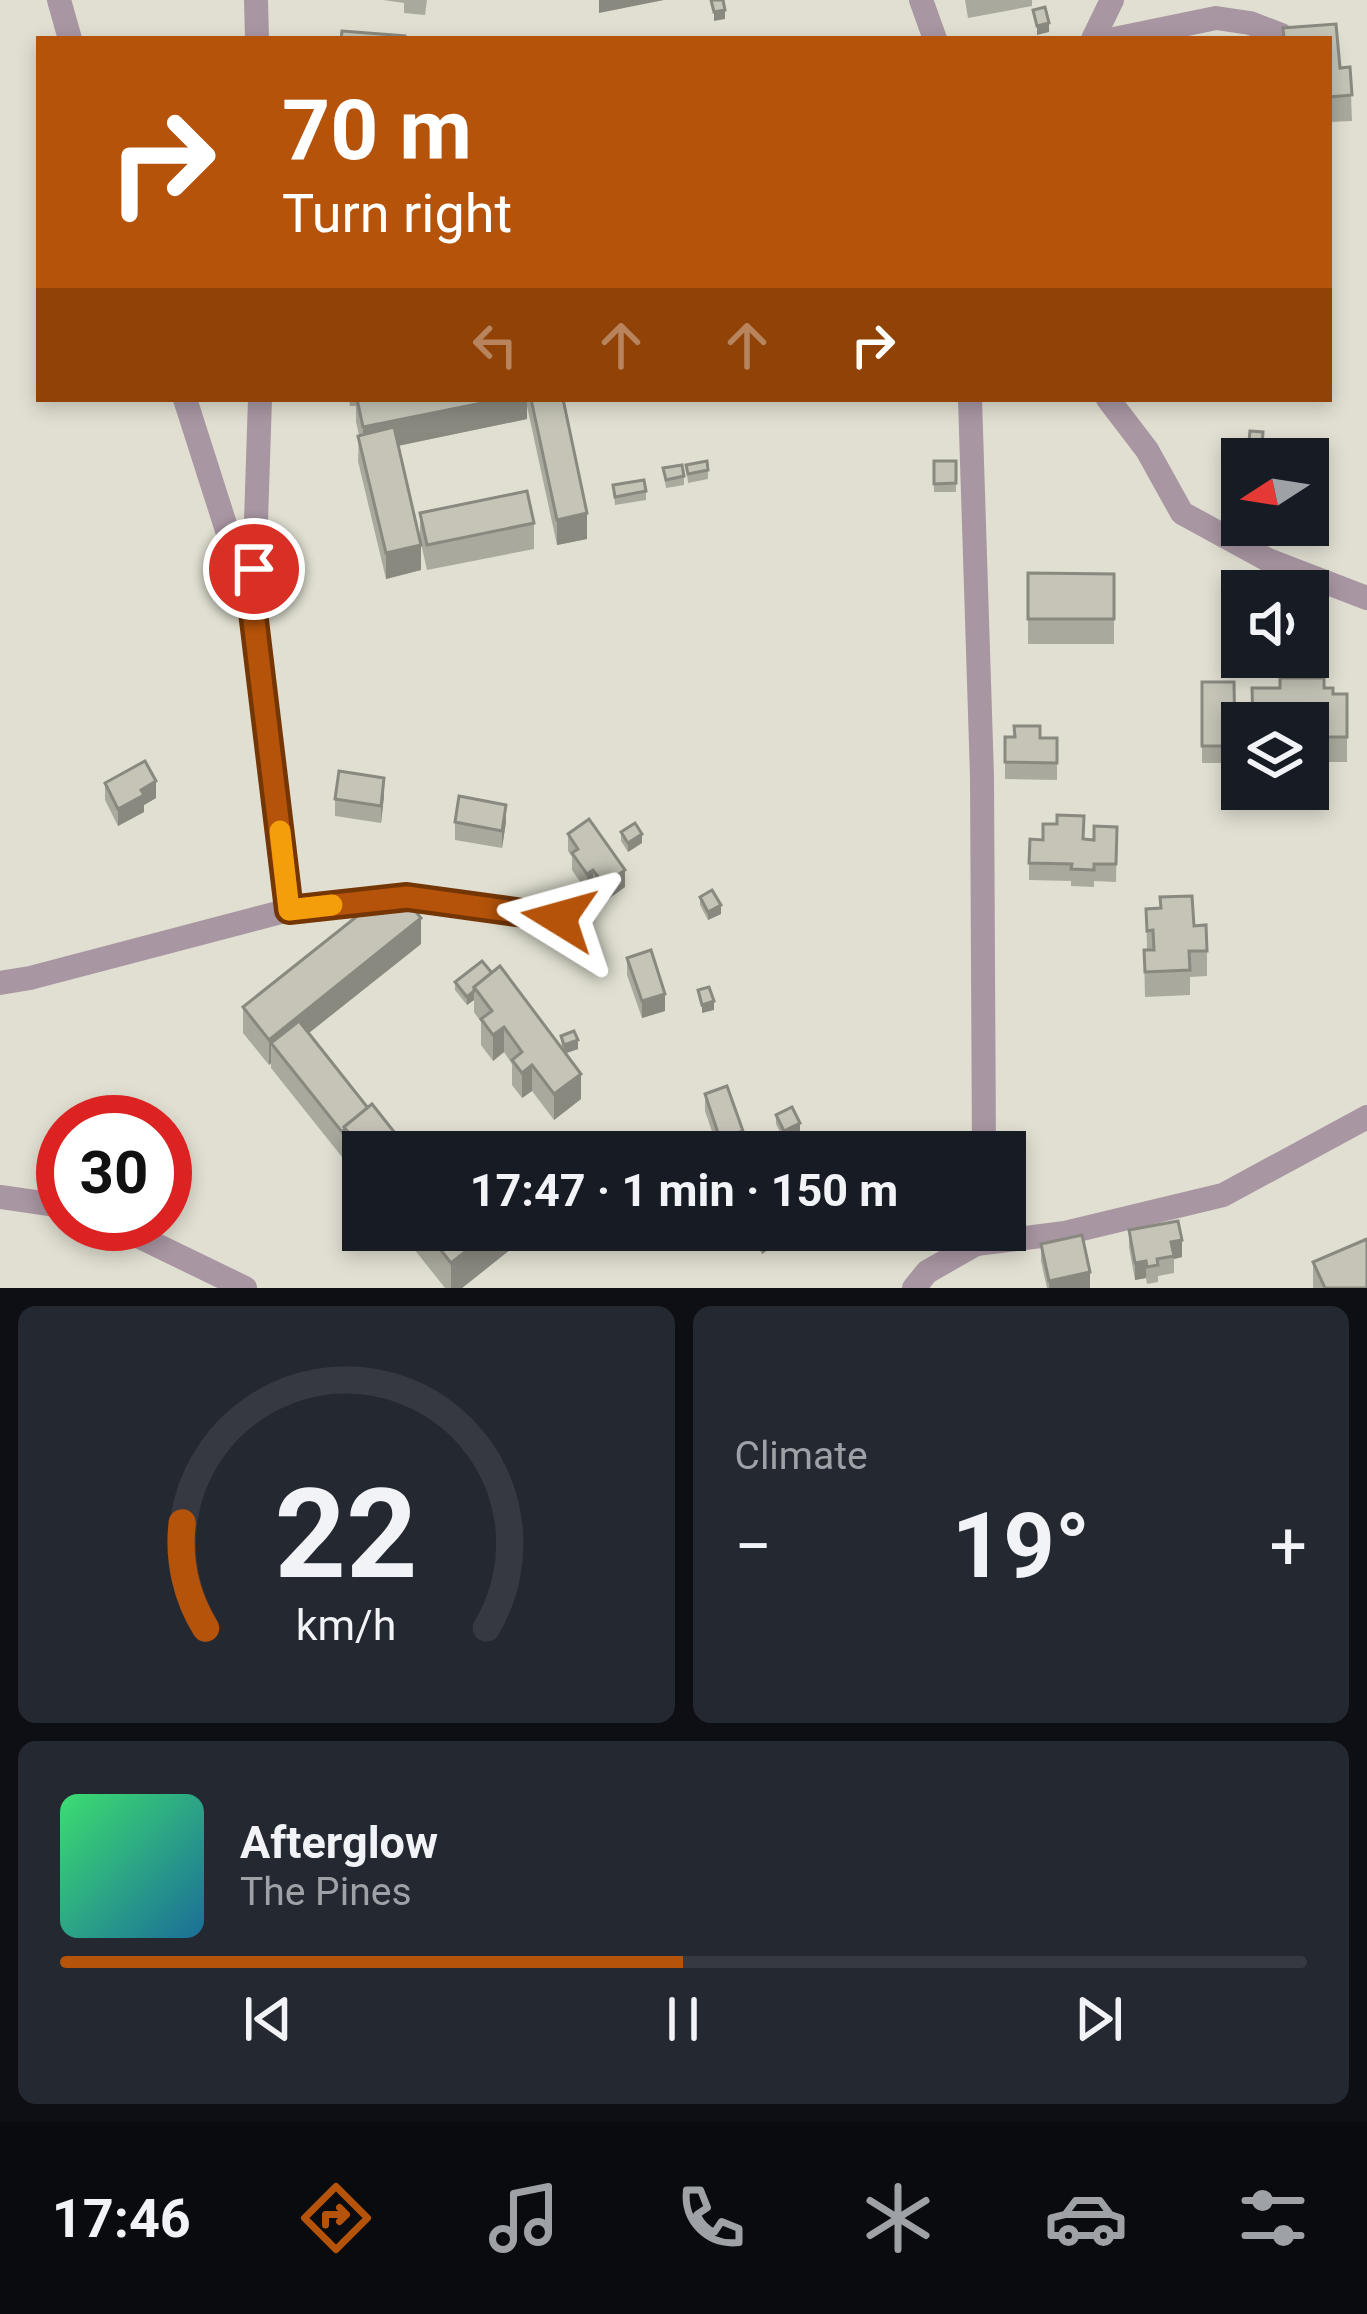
<!DOCTYPE html>
<html lang="en">
<head>
<meta charset="utf-8">
<style>
	:root { --surface:#171b24; --page:#242831; --text:#f1f3f6; --muted:#9ea1a6; --line:#363941; --accent:#b45309 }
	body { margin:0; font-family:Roboto,sans-serif; background:var(--page); color:var(--text); height:100vh; display:flex; flex-direction:column; font-size:45px; white-space:nowrap }
	* { box-sizing:border-box; margin:0 }
	p { font-size:39px; color:var(--muted) }
	.icon { flex:none; width:66px; height:66px; fill:none; stroke:currentColor; stroke-width:2; stroke-linecap:round; stroke-linejoin:round }
	.map { position:relative; height:1288px; overflow:hidden }
	.panel { display:flex; flex-direction:column; gap:18px; padding:18px; background:#0d0f14; flex:1 }
	.panel>* { flex:none }
	.top-card { position:absolute; left:36px; top:36px; width:1296px; height:366px; border-radius:0px; box-shadow:0 6px 18px #0003; background:#b45309; color:#fff; overflow:hidden }
	.needle { width:78px; rotate:258deg }
	.controls { position:absolute; left:1221px; top:438px; display:grid; gap:24px }
	.controls a { display:grid; place-items:center; width:108px; height:108px; border-radius:0px; background:var(--surface); box-shadow:0 6px 18px #0003; font-size:60px }
	.speed { position:absolute; left:36px; top:1095px; display:flex; gap:24px; font-size:60px; font-weight:700; text-align:center }
	.speed>* { display:grid; place-content:center; width:156px; height:156px; border-radius:50%; background:var(--surface); box-shadow:0 6px 18px #0003; line-height:1 }
	.speed .limit { border:18px solid #d22; background:#fff; color:#111 }
	.pin { position:absolute; display:grid; place-items:center; width:102px; height:102px; color:#fff; margin:-51px; border:6px solid #fff; border-radius:50%; box-shadow:0 3px 12px #0007 }
	.me { position:absolute; width:132px; margin:-66px; rotate:278deg; stroke-linejoin:round; filter:drop-shadow(0 0 9px #0008) }
	.turn { display:flex; align-items:center; gap:42px; height:252px; padding:0 48px; font-size:54px }
	.turn .icon { width:156px; height:156px; stroke-width:2.5 }
	.turn b { display:block; font-size:84px; line-height:102px }
	.lanes { display:flex; align-items:center; height:114px; padding:0 48px; background:#0003; justify-content:center; gap:60px; direction:ltr }
	.lanes .off { opacity:.35 }
	.big { font-size:90px; font-weight:700; line-height:1.1 }
	.panel .tile { flex:1; display:flex; flex-direction:column; justify-content:center; gap:18px; min-width:0; padding:0 42px; border-radius:18px; background:var(--page) }
	.panel .dial { align-items:center; gap:0 }
	.dial svg { height:312px; overflow:visible; fill:none; stroke:var(--line); stroke-width:7; stroke-linecap:round; text-anchor:middle }
	.dial text { fill:var(--text); stroke:none }
	.song { display:flex; align-items:center; gap:36px }
	.cover { width:144px; height:144px; border-radius:18px; background:linear-gradient(135deg,hsl(140 70% 55%),hsl(200 70% 35%)) }
	.played { height:12px; border-radius:6px; background:linear-gradient(90deg,var(--accent) 50%,var(--line) 50%) }
	.keys { display:flex; justify-content:space-around; direction:ltr }
	.heat { display:flex; justify-content:space-between; align-items:center; font-size:66px; direction:ltr }
	.panel .tiles { flex:1; display:grid; gap:18px; grid-template-columns:1fr 1fr }
	.tile:last-child { grid-column:span 2 }
	.trip { position:absolute; left:342px; top:1131px; width:684px; height:120px; border-radius:0px; background:var(--surface); box-shadow:0 6px 18px #0003; font-weight:700; line-height:120px; text-align:center }
	.menu { display:flex; height:192px; justify-content:space-around; align-items:center; background:#090b0e; color:var(--muted) }
	.menu .icon { width:84px; height:84px }
	.menu .selected { color:var(--accent) }
	.menu b { font-size:54px; color:var(--text) }
	.map>svg:first-child { display:block }
	.lines { fill:none; stroke-linecap:round; stroke-linejoin:round }
	.minor { stroke:#a896a2; stroke-width:24 }
	.wall { fill:#a9a99d }
	.shaded-wall { fill:#8a8980 }
	.building { fill:#c5c4b7; stroke:#8a8980; stroke-width:3 }
	.route-casing { stroke:#753606; stroke-width:30 }
	.route { stroke:#b45309; stroke-width:21 }
	.slow { stroke:#f59e0b; stroke-width:21 }
</style>
</head>
<body>
<div class="map">
<svg width="1367" height="1288" viewBox="0 0 1367 1288">
	<rect width="100%" height="100%" fill="#e0dfd1"/>
	<g class="lines">
		<g class="minor">
			<polyline points="59,0 70,39"/>
			<polyline points="256,0 257,39"/>
			<polyline points="921,0 935,39"/>
			<polyline points="1093,39 1112,0"/>
			<polyline points="1114,39 1216,18 1250,23 1281,35"/>
			<polyline points="185,399 247,593"/>
			<polyline points="260,399 253,612 289,910"/>
			<polyline points="970,399 982,776 984,1152"/>
			<polyline points="1108,399 1147,450 1182,513 1268,560 1367,598"/>
			<polyline points="0,983 30,978 289,910 407,897 559,918"/>
			<polyline points="0,1197 63,1206"/>
			<polyline points="113,1224 245,1288"/>
			<polyline points="976,1244 1065,1233 1223,1195 1367,1117"/>
			<polyline points="914,1288 927,1272 976,1244 977,1232"/>
		</g>
	</g>
	<g class="wall">
		<polygon points="383,0 427,0 425,15 404,13 404,3"/>
		<polygon points="965,0 1032,0 1032,6 968,18"/>
		<polygon points="1336,24 1340,68 1350,67 1352,121 1329,122 1329,39 1283,39 1283,28"/>
		<polygon points="349,399 563,399 587,539 557,545 527,406 527,419 398,446 421,570 386,579 358,461 359,435 356,422 356,406 350,406"/>
		<rect x="934" y="461" width="22" height="31"/>
		<polygon points="686,465 708,470 708,479 688,483"/>
		<polygon points="663,468 684,476 684,485 666,488"/>
		<polygon points="613,485 646,491 646,500 615,505"/>
		<polygon points="420,513 534,523 534,549 427,570 420,539"/>
		<polygon points="1028,573 1114,574 1114,644 1028,644"/>
		<polygon points="1202,682 1234,682 1235,763 1202,763"/>
		<polygon points="1324,688 1333,694 1347,694 1347,762 1308,762 1308,723"/>
		<polygon points="1005,737 1057,738 1057,780 1005,779"/>
		<polygon points="105,783 156,798 144,805 144,812 118,826 105,800"/>
		<polygon points="384,796 381,823 335,816 335,799"/>
		<polygon points="455,822 506,822 502,848 455,840"/>
		<polygon points="1117,827 1116,882 1094,881 1094,887 1071,886 1071,881 1029,880 1029,863 1084,840 1094,840"/>
		<polygon points="621,832 642,843 628,852 621,841"/>
		<polygon points="568,834 625,887 604,902 593,888 587,892 572,870 572,857 568,851"/>
		<polygon points="700,897 721,914 708,920 700,905"/>
		<polygon points="1146,909 1194,926 1207,951 1207,976 1190,977 1190,995 1145,997 1144,950 1147,950"/>
		<polygon points="421,944 309,1033 363,1152 363,1184 344,1160 344,1155 342,1157 271,1068 271,1063 269,1065 243,1033 243,1007"/>
		<polygon points="627,958 665,1011 642,1018 627,975"/>
		<polygon points="492,973 562,1050 561,1036 578,1049 565,1053 581,1099 554,1120 532,1091 522,1098 512,1085 512,1064 504,1052 493,1061 481,1045 481,1022 474,1012 474,1000 467,1005 455,990 455,982"/>
		<polygon points="705,1094 743,1148 732,1152 719,1152 705,1111"/>
		<polygon points="776,1115 800,1132 784,1140 776,1124"/>
		<polygon points="399,1230 535,1230 462,1288 445,1288"/>
		<polygon points="746,1230 783,1230 783,1239 762,1254"/>
		<polygon points="1129,1230 1182,1257 1174,1259 1174,1273 1158,1276 1158,1282 1147,1284 1146,1278 1135,1280 1129,1247"/>
		<polygon points="1041,1244 1090,1288 1047,1288 1041,1261"/>
		<polygon points="1313,1262 1367,1288 1313,1288"/>
	</g>
	<g class="shaded-wall">
		<polygon points="599,0 664,0 599,13"/>
		<polygon points="725,10 725,19 714,21 714,12"/>
		<polygon points="1049,23 1049,32 1037,35 1037,26"/>
		<polygon points="502,399 527,399 527,419 363,453 363,427"/>
		<polygon points="587,513 587,539 557,545 557,520"/>
		<polygon points="421,545 421,570 386,579 386,553"/>
		<polygon points="384,778 384,796 381,823 381,806"/>
		<polygon points="156,781 156,798 144,805 144,812 118,826 118,809 141,790"/>
		<polygon points="506,805 506,822 502,848 502,831"/>
		<polygon points="642,834 642,843 628,852 628,843"/>
		<polygon points="593,870 593,888 587,892 587,874"/>
		<polygon points="625,870 625,887 604,902 604,885"/>
		<polygon points="721,905 721,914 708,920 708,912"/>
		<polygon points="421,918 421,944 281,1055 271,1043 271,1063 269,1065 269,1040"/>
		<polygon points="474,991 474,1000 467,1005 467,997"/>
		<polygon points="665,994 665,1011 642,1018 642,1001"/>
		<polygon points="714,1001 714,1010 702,1013 702,1005"/>
		<polygon points="504,1027 504,1052 493,1061 493,1035"/>
		<polygon points="578,1040 578,1049 564,1054 564,1045"/>
		<polygon points="532,1065 532,1091 522,1098 522,1073"/>
		<polygon points="581,1074 581,1099 554,1120 554,1094"/>
		<polygon points="800,1123 800,1132 784,1140 784,1131"/>
		<polygon points="344,1130 344,1155 342,1157 342,1132"/>
		<polygon points="743,1131 743,1148 732,1152 720,1152 720,1139"/>
		<polygon points="493,1230 535,1230 462,1288 451,1288 451,1263"/>
		<polygon points="783,1230 783,1239 762,1254 762,1246"/>
		<polygon points="1182,1240 1182,1257 1174,1259 1171,1242"/>
		<polygon points="1146,1261 1146,1278 1135,1280 1135,1263"/>
		<polygon points="1090,1272 1090,1288 1049,1288 1049,1281"/>
	</g>
	<g class="building">
		<polygon points="711,0 723,0 725,10 714,12"/>
		<polygon points="1045,7 1049,23 1037,26 1033,10"/>
		<polygon points="1336,24 1340,68 1350,67 1352,95 1329,97 1329,39 1284,39 1283,28"/>
		<polygon points="342,31 405,36 405,39 341,39"/>
		<polygon points="357,399 502,399 363,427"/>
		<polygon points="531,399 563,399 587,513 557,520"/>
		<polygon points="394,427 421,545 386,553 358,436"/>
		<polygon points="1250,431 1263,432 1261,459 1247,459"/>
		<polygon points="707,461 708,470 688,474 686,465"/>
		<polygon points="934,461 956,461 956,483 934,484"/>
		<polygon points="682,465 684,476 666,480 663,468"/>
		<polygon points="644,480 646,491 615,497 613,485"/>
		<polygon points="527,491 534,523 427,545 420,513"/>
		<polygon points="1028,573 1114,574 1114,619 1028,619"/>
		<polygon points="1280,678 1324,678 1324,688 1333,688 1333,694 1347,694 1347,737 1308,737 1308,723 1253,723 1252,688 1280,688"/>
		<polygon points="1202,682 1234,682 1235,746 1202,746"/>
		<polygon points="1014,726 1040,726 1040,738 1057,738 1057,763 1005,762 1005,737 1015,737"/>
		<polygon points="145,761 156,781 141,790 144,795 118,809 105,783"/>
		<polygon points="339,771 384,778 381,806 335,799"/>
		<polygon points="459,796 506,805 502,831 455,822"/>
		<polygon points="1057,815 1084,816 1083,839 1094,840 1094,826 1117,827 1116,864 1094,864 1094,870 1071,869 1072,864 1029,863 1030,839 1043,840 1043,824 1057,824"/>
		<polygon points="589,819 625,870 604,885 593,870 587,874 572,853 578,849 568,834"/>
		<polygon points="635,823 642,834 628,843 621,832"/>
		<polygon points="395,886 421,918 269,1040 243,1007"/>
		<polygon points="712,890 721,905 708,912 700,897"/>
		<polygon points="1192,896 1194,926 1206,925 1207,951 1189,951 1190,970 1145,972 1144,950 1154,950 1153,930 1147,931 1146,909 1161,908 1160,897"/>
		<polygon points="651,950 665,994 642,1001 627,958"/>
		<polygon points="482,961 492,973 474,987 474,991 467,997 455,982"/>
		<polygon points="500,966 581,1074 554,1094 532,1065 522,1073 512,1060 522,1052 504,1027 493,1035 481,1019 492,1011 474,987"/>
		<polygon points="709,987 714,1001 702,1005 698,990"/>
		<polygon points="299,1021 368,1108 344,1127 345,1129 342,1132 271,1043"/>
		<polygon points="574,1031 578,1040 564,1045 561,1036"/>
		<polygon points="727,1086 743,1131 720,1139 705,1094"/>
		<polygon points="372,1104 410,1152 364,1152 344,1127"/>
		<polygon points="792,1107 800,1123 784,1131 776,1115"/>
		<polygon points="1178,1221 1182,1240 1171,1242 1174,1256 1157,1259 1158,1265 1147,1267 1146,1261 1135,1263 1129,1230"/>
		<polygon points="425,1230 493,1230 451,1263"/>
		<polygon points="751,1230 783,1230 762,1246"/>
		<polygon points="1082,1235 1090,1272 1049,1281 1041,1244"/>
		<polygon points="1367,1239 1367,1288 1325,1288 1313,1262"/>
	</g>
	<g class="lines">
		<defs>
			<polyline id="route" points="254,569 253,612 289,910 407,897 559,918"/>
		</defs>
		<use href="#route" class="route-casing"/>
		<use href="#route" class="route"/>
		<polyline class="slow" points="280,831 289,910 332,905"/>
	</g>
</svg>
<div class="controls">
<a><svg class="needle" viewBox="-14 -14 28 28"><path d="M0-13l5 13h-10z" fill="#e53935"/><path d="M0 13l5-13h-10z" fill="#9ea1a6"/></svg></a>
<a><svg class="icon" aria-label="sound" viewBox="0 0 24 24"><path d="M4 9h4l5-4v14l-5-4H4zM17 9q2 3 0 6"/></svg></a>
<a><svg class="icon" aria-label="layers" viewBox="0 0 24 24"><path d="M12 4l9 5-9 5-9-5zM3 14l9 5 9-5"/></svg></a>
</div>
<div class="speed"><div class="limit">30</div></div>
<div class="pin" style="left:254px;top:569px;background:#d93025"><svg class="icon" aria-label="arrive" viewBox="0 0 24 24"><path d="M6 21V4h12l-3 4 3 4H6"/></svg></div>
<svg class="me" style="left:559px;top:918px" viewBox="-20 -20 40 40"><path d="M0-17L14 15 0 8-14 15z" fill="#b45309" stroke="#fff" stroke-width="4"/></svg>
<div class="trip">17:47 · 1 min · 150 m</div>
<div class="top-card">
<div class="turn"><svg class="icon" aria-label="right" viewBox="0 0 24 24"><path d="M7 20v-9h11M14 6l5 5-5 5"/></svg><div><b>70 m</b>Turn right</div></div>
<div class="lanes"><svg class="icon off" aria-label="left" viewBox="0 0 24 24"><path d="M17 20v-9H6M10 6l-5 5 5 5"/></svg><svg class="icon off" aria-label="ahead" viewBox="0 0 24 24"><path d="M12 20V5M6 11l6-6 6 6"/></svg><svg class="icon off" aria-label="ahead" viewBox="0 0 24 24"><path d="M12 20V5M6 11l6-6 6 6"/></svg><svg class="icon" aria-label="right" viewBox="0 0 24 24"><path d="M7 20v-9h11M14 6l5 5-5 5"/></svg></div>
</div>
</div>
<section class="panel">
<div class="tiles">
<div class="tile dial"><svg viewBox="0 0 100 80">
<path d="M14 69A42 42 0 1 1 86 69"/>
<path d="M14 69A42 42 0 0 1 8 42" stroke="#b45309"/>
<text x="50" y="56" font-size="32" font-weight="700">22</text>
<text x="50" y="72" font-size="11">km/h</text>
</svg></div>
<div class="tile"><p>Climate</p>
<div class="heat"><a>−</a><b class="big">19°</b><a>+</a></div>
</div>
<div class="tile">
<div class="song"><i class="cover"></i><div><b>Afterglow</b><p>The Pines</p></div></div>
<div class="played"></div>
<div class="keys"><svg class="icon" aria-label="previous" viewBox="0 0 24 24"><path d="M18 5L8 12l10 7zM5 5v14"/></svg><svg class="icon" aria-label="pause" viewBox="0 0 24 24"><path d="M8 5v14M16 5v14"/></svg><svg class="icon" aria-label="next" viewBox="0 0 24 24"><path d="M6 5l10 7-10 7zM19 5v14"/></svg></div>
</div>
</div>
</section>
<nav class="menu">
<b>17:46</b>
<svg class="icon selected" aria-label="directions" viewBox="0 0 24 24"><path d="M12 3l9 9-9 9-9-9zM9 14v-3h6M13 9l2 2-2 2"/></svg>
<svg class="icon" aria-label="music" viewBox="0 0 24 24"><path d="M9 18V5l10-2v13"/><circle cx="6" cy="18" r="3"/><circle cx="16" cy="16" r="3"/></svg>
<svg class="icon" aria-label="phone" viewBox="0 0 24 24"><path d="M5 4h4l2 5-3 2q2 4 5 5l2-3 5 2v4C11 20 4 13 5 4z"/></svg>
<svg class="icon" aria-label="climate" viewBox="0 0 24 24"><path d="M12 3v18M4 7l16 10M4 17L20 7"/></svg>
<svg class="icon" aria-label="car" viewBox="0 0 24 24"><path d="M5 17H2v-5l4-1 3-4h7l3 4 3 1v5h-3M9 17h6M6 11h13"/><circle cx="7" cy="17" r="2"/><circle cx="17" cy="17" r="2"/></svg>
<svg class="icon" aria-label="filters" viewBox="0 0 24 24"><path d="M4 7h16M4 17h16"/><circle cx="9" cy="7" r="2"/><circle cx="15" cy="17" r="2"/></svg>
</nav>
</body>
</html>
